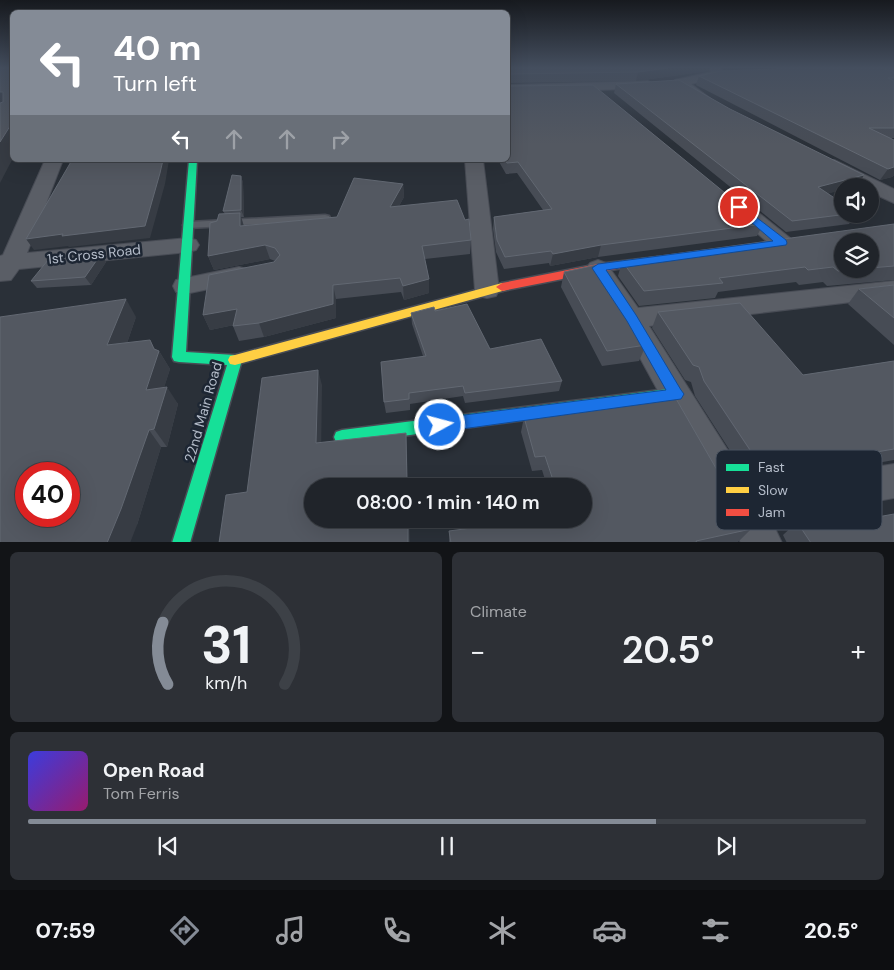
<!DOCTYPE html>
<html lang="en">
<head>
<meta charset="utf-8">
<style>
	:root { --surface:#20242a; --page:#2d3036; --text:#f1f3f6; --muted:#a2a4a8; --line:#3d4147; --accent:#848b96 }
	body { margin:0; font-family:"DM Sans",sans-serif; background:var(--page); color:var(--text); height:100vh; display:flex; flex-direction:column; font-size:19px; white-space:nowrap }
	* { box-sizing:border-box; margin:0 }
	p { font-size:16px; color:var(--muted) }
	.icon { flex:none; width:28px; height:28px; fill:none; stroke:currentColor; stroke-width:2; stroke-linecap:round; stroke-linejoin:round }
	.map { position:relative; height:542px; overflow:hidden }
	.drawer { display:flex; flex-direction:column; gap:10px; padding:10px; background:#121417; flex:1 }
	.drawer>* { flex:none }
	.banner { position:absolute; left:10px; top:10px; width:500px; height:152px; border-radius:8px; box-shadow:0 5px 20px #0002,0 0 0 1px var(--line); background:#848b96; color:#fff; overflow:hidden }
	.fabs { position:absolute; left:834px; top:178px; display:grid; gap:10px }
	.fabs a { display:grid; place-items:center; width:45px; height:45px; border-radius:50%; background:var(--surface); box-shadow:0 5px 20px #0002,0 0 0 1px var(--line); font-size:25px }
	.speed { position:absolute; left:15px; top:462px; display:flex; gap:10px; font-size:25px; font-weight:700; text-align:center }
	.speed>* { display:grid; place-content:center; width:65px; height:65px; border-radius:50%; background:var(--surface); box-shadow:0 5px 20px #0002,0 0 0 1px var(--line); line-height:1 }
	.speed .limit { border:8px solid #d22; background:#fff; color:#111 }
	.pin { position:absolute; display:grid; place-items:center; width:42px; height:42px; color:#fff; margin:-21px; border:2px solid #fff; border-radius:50%; box-shadow:0 1px 5px #0007 }
	.me { position:absolute; width:55px; margin:-28px; rotate:83deg; stroke-linejoin:round; filter:drop-shadow(0 0 4px #0008) }
	.turn { display:flex; align-items:center; gap:18px; height:105px; padding:0 20px; font-size:22px }
	.turn .icon { width:65px; height:65px; stroke-width:2.5 }
	.turn b { display:block; font-size:35px; line-height:42px }
	.lanes { display:flex; align-items:center; height:48px; padding:0 20px; background:#0003; justify-content:center; gap:25px; direction:ltr }
	.lanes .off { opacity:.35 }
	.big { font-size:38px; font-weight:600; line-height:1.1 }
	.drawer .widget { flex:1; display:flex; flex-direction:column; justify-content:center; gap:8px; min-width:0; padding:0 18px; border-radius:8px; background:var(--page) }
	.drawer .dial { align-items:center; gap:0 }
	.dial svg { height:130px; overflow:visible; fill:none; stroke:var(--line); stroke-width:7; stroke-linecap:round; text-anchor:middle }
	.dial text { fill:var(--text); stroke:none }
	.song { display:flex; align-items:center; gap:15px }
	.cover { width:60px; height:60px; border-radius:8px; background:linear-gradient(135deg,hsl(240 70% 55%),hsl(320 70% 35%)) }
	.played { height:5px; border-radius:2px; background:linear-gradient(90deg,var(--accent) 75%,var(--line) 75%) }
	.keys { display:flex; justify-content:space-around; direction:ltr }
	.heat { display:flex; justify-content:space-between; align-items:center; font-size:28px; direction:ltr }
	.drawer .tiles { flex:1; display:grid; gap:10px; grid-template-columns:1fr 1fr }
	.widget:last-child { grid-column:span 2 }
	.trip { position:absolute; left:304px; top:478px; width:288px; height:50px; border-radius:25px; background:var(--surface); box-shadow:0 5px 20px #0002,0 0 0 1px var(--line); font-weight:600; line-height:50px; text-align:center }
	.tab-bar { display:flex; height:80px; justify-content:space-around; align-items:center; background:#0d0e11; color:var(--muted) }
	.tab-bar .icon { width:35px; height:35px }
	.tab-bar .current { color:var(--accent) }
	.tab-bar b { font-size:22px; color:var(--text) }
	.map>svg:first-child { display:block }
	.lines { fill:none; stroke-linecap:round; stroke-linejoin:round }
	.lane-casing { stroke:#484c55; stroke-width:3 }
	.street-casing { stroke:#484c55; stroke-width:2 }
	.fast-casing { stroke:#484c55; stroke-width:3 }
	.slow-casing { stroke:#484c55; stroke-width:3 }
	.jam-casing { stroke:#484c55; stroke-width:3 }
	.lane { fill:#5a5e66; fill-rule:evenodd }
	.street { fill:#5a5e66; fill-rule:evenodd }
	.fast { fill:#16e098; fill-rule:evenodd }
	.slow { fill:#ffcf43; fill-rule:evenodd }
	.jam { fill:#f24e42; fill-rule:evenodd }
	.wall { fill:#474c55; fill-rule:evenodd }
	.shaded-wall { fill:#373c44 }
	.building { fill:#535861; stroke:#626872; fill-rule:evenodd }
	.route { fill:#1a73e8; stroke:#114b97 }
	.labels { text-anchor:middle; dominant-baseline:central; stroke-width:5; stroke-linejoin:round; paint-order:stroke }
	.street-label { font-size:14px; fill:#b4bcc9; stroke:#1d2633 }
	.key { fill:#1d2633; stroke:#4a5360; stroke-width:1 }
	.key-label { font-size:14px; fill:#b4bcc9 }
</style>
</head>
<body>
<div class="map">
<svg width="894" height="543" viewBox="0 0 894 543">
	<rect width="100%" height="100%" fill="#2a3038"/>
	<g class="lines">
		<defs>
			<polygon id="lane" points="325,215 329,216 330,218 329,220 189,228 183,225 189,222"/>
			<g id="street">
				<polygon points="709,68 721,68 724,74 722,77 691,84 711,99 709,102 699,102 673,83 675,80 711,72"/>
				<polygon points="873,68 894,68 894,74 874,73 872,70"/>
				<polygon points="648,81 655,85 653,88 508,93 508,85"/>
				<polygon points="45,160 63,160 27,253 188,238 196,240 199,245 196,250 188,252 19,269 11,280 0,281 0,256 3,255"/>
				<polygon points="465,160 483,160 499,290 496,296 487,298 478,296 475,290"/>
				<polygon points="834,160 894,189 894,203 870,192 870,186 860,186 828,169 825,165 828,161"/>
				<polygon points="737,199 744,201 790,238 793,243 790,248 782,250 774,248 730,209 727,205 730,201"/>
				<polygon points="598,260 606,263 638,308 894,281 894,297 649,326 751,487 894,464 894,498 771,520 782,543 741,543 621,323 586,268 590,263"/>
				<polygon points="239,267 247,269 251,275 247,281 185,294 176,292 173,286 176,280"/>
			</g>
			<g id="fast">
				<polygon points="189,160 197,160 186,352 235,355 240,356 242,360 190,543 172,543 227,365 179,362 174,361 172,357"/>
				<polygon points="676,388 681,390 683,394 681,398 676,400 342,444 336,442 334,437 336,432 342,430"/>
			</g>
			<polygon id="slow" points="502,283 506,284 508,287 506,290 235,365 230,364 228,360 230,356 235,355"/>
			<polygon id="jam" points="657,257 661,258 662,260 661,262 598,272 502,291 496,287 502,283 598,264"/>
		</defs>
		<use href="#lane" class="lane-casing"/>
		<use href="#street" class="street-casing"/>
		<use href="#fast" class="fast-casing"/>
		<use href="#slow" class="slow-casing"/>
		<use href="#jam" class="jam-casing"/>
		<use href="#lane" class="lane"/>
		<use href="#street" class="street"/>
		<use href="#fast" class="fast"/>
		<use href="#slow" class="slow"/>
		<use href="#jam" class="jam"/>
	</g>
	<g class="wall">
		<polygon points="508,68 708,71 636,81 508,83 508,85 763,224 757,236 598,257 550,266 549,263 504,269 496,252 493,229 494,217 543,210 517,173 506,174 498,160 508,160"/>
		<polygon points="775,69 894,72 894,138 890,138 894,140 894,175 892,177 880,180 696,85 699,76"/>
		<polygon points="616,84 858,186 828,193 842,214 856,214 849,224 786,232 614,93"/>
		<polygon points="241,176 243,183 244,217 241,217 244,226 337,217 403,184 404,197 399,206 471,240 470,254 425,259 429,279 429,293 404,300 401,292 336,299 336,318 264,337 239,341 233,326 234,325 210,330 203,315 275,261 270,259 214,270 208,256 217,221 225,214 223,211"/>
		<path d="M 894,224 L 894,280 L 827,286 L 823,282 L 799,285 L 796,282 L 718,292 L 715,298 L 639,306 L 618,276 L 622,261 ZM 870,241 L 870,269 L 842,269 Z"/>
		<polygon points="101,254 106,262 91,285 37,288 31,281"/>
		<polygon points="564,272 646,345 639,361 602,366 561,287"/>
		<polygon points="894,285 894,345 848,304 859,289"/>
		<polygon points="435,311 490,349 562,381 559,391 465,403 463,396 410,404 410,410 386,413 384,402 423,356 412,324 411,313"/>
		<polygon points="658,312 803,375 893,361 894,361 894,460 752,485 695,396 691,382 685,380 652,328"/>
		<polygon points="136,317 127,343 155,349 159,351 170,369 164,387 178,404 167,447 161,447 137,525 0,543"/>
		<polygon points="524,417 751,529 737,543 449,543 449,531 582,519 582,486 547,486 542,470 532,471 521,432"/>
		<polygon points="872,518 894,543 787,543 783,535 797,522"/>
	</g>
	<g class="shaded-wall">
		<polygon points="668,68 709,68 708,71 636,81 638,72"/>
		<polygon points="0,92 3,92 12,107 0,111"/>
		<polygon points="12,123 12,160 0,183 0,142"/>
		<polygon points="163,160 169,160 165,184 150,238 69,247 68,246 34,250 26,239"/>
		<polygon points="894,167 894,175 892,177 880,180 888,169"/>
		<polygon points="864,175 858,186 842,186 842,190 812,198 818,187"/>
		<polygon points="241,176 243,183 244,217 241,210"/>
		<polygon points="403,184 404,197 391,220 390,207"/>
		<polygon points="240,213 244,227 240,226"/>
		<polygon points="265,245 270,259 214,270 208,256"/>
		<polygon points="601,245 598,257 550,266 553,254"/>
		<polygon points="101,254 106,262 91,285 85,277"/>
		<polygon points="429,279 429,293 404,300 403,286"/>
		<polygon points="333,285 336,299 336,318 264,337 259,323"/>
		<polygon points="126,299 136,317 120,363 107,345"/>
		<polygon points="237,309 243,323 210,330 203,315"/>
		<polygon points="150,340 158,354 159,351 170,369 158,407 146,390"/>
		<polygon points="318,370 322,385 321,458 316,443"/>
		<polygon points="167,387 178,404 167,447 154,429"/>
		<polygon points="149,430 161,447 137,525 130,543 107,543"/>
		<polygon points="406,433 407,448 408,486 407,486"/>
		<polygon points="408,519 409,519 410,543 408,543"/>
	</g>
	<g class="building">
		<polygon points="0,68 12,68 12,123 0,142 0,103 3,102 3,92 0,92"/>
		<polygon points="508,68 668,68 638,72 509,74 508,81"/>
		<polygon points="779,68 881,68 894,72 894,78 888,78 894,81 894,128 869,128 894,140 894,167 888,169 699,76 721,71 775,69"/>
		<polygon points="679,80 730,109 864,175 818,187 842,203 842,214 848,214 792,221 616,84"/>
		<polygon points="508,84 509,86 593,85 763,224 601,245 553,254 551,251 505,257 497,240 494,217 552,209 518,162 507,163 505,160 508,160"/>
		<polygon points="72,160 163,160 160,173 145,226 62,236 63,234 26,239"/>
		<polygon points="232,175 241,176 241,210 223,211"/>
		<polygon points="354,178 403,184 390,207 457,200 465,220 469,219 471,240 422,246 429,279 403,286 400,278 333,285 333,304 259,323 233,326 237,309 203,315 209,275 274,262 280,255 275,248 265,245 208,256 210,223 217,221 219,214 240,213 240,226 337,217"/>
		<polygon points="894,224 894,266 870,268 870,241 842,241 842,269 864,269 838,271 833,267 808,270 805,267 719,278 723,283 644,291 622,261"/>
		<polygon points="101,254 85,277 31,281 48,260"/>
		<polygon points="596,265 625,309 646,345 607,351 564,272"/>
		<polygon points="894,285 894,318 859,289"/>
		<path d="M 126,299 L 107,345 L 150,340 L 154,349 L 159,351 L 146,390 L 167,387 L 154,429 L 149,430 L 121,509 L 107,543 L 0,543 L 0,317 ZM 26,474 L 69,474 L 69,516 L 26,516 Z"/>
		<polygon points="740,303 803,375 894,361 894,449 764,471 704,381 699,367 693,365 658,312"/>
		<polygon points="467,304 490,349 541,339 562,381 465,393 463,386 409,393 409,399 384,402 381,362 426,356 411,313 434,307 435,311"/>
		<polygon points="318,370 316,443 406,433 407,486 312,486 312,519 408,519 408,543 219,543 226,495 247,492 262,378"/>
		<polygon points="675,397 751,529 696,541 697,543 451,543 449,531 538,519 582,519 582,486 555,486 545,456 535,457 524,417"/>
		<polygon points="864,509 872,518 894,514 894,543 811,543 797,522"/>
	</g>
	<linearGradient id="sky" x2="0" y2="1"><stop stop-color="#171a1f"/><stop offset="0.47" stop-color="#444e5e"/><stop offset="1" stop-color="#444e5e" stop-opacity="0"/></linearGradient>
	<rect width="894" height="144" fill="url(#sky)"/>
	<polygon class="route" points="739,204 786,240 787,243 786,245 606,270 636,315 681,390 684,394 681,399 440,432 435,430 432,425 435,420 440,418 666,390 627,321 592,268 598,264 773,241 736,209 734,207"/>
	<g class="labels">
		<g class="street-label">
			<text transform="translate(94 254) rotate(-6)">1st Cross Road</text>
			<text transform="translate(203 412) rotate(-74)">22nd Main Road</text>
		</g>
	</g>
	<rect x="716" y="450" width="166" height="80" rx="8" class="key"/>
	<rect x="726" y="464" width="23" height="7" fill="#16e098"/>
	<rect x="726" y="487" width="23" height="6" fill="#ffcf43"/>
	<rect x="726" y="509" width="23" height="7" fill="#f24e42"/>
	<g class="key-label">
		<text x="758" y="472">Fast</text>
		<text x="758" y="495">Slow</text>
		<text x="758" y="517">Jam</text>
	</g>
</svg>
<div class="fabs">
<a><svg class="icon" aria-label="sound" viewBox="0 0 24 24"><path d="M4 9h4l5-4v14l-5-4H4zM17 9q2 3 0 6"/></svg></a>
<a><svg class="icon" aria-label="layers" viewBox="0 0 24 24"><path d="M12 4l9 5-9 5-9-5zM3 14l9 5 9-5"/></svg></a>
</div>
<div class="speed"><div class="limit">40</div></div>
<div class="pin" style="left:739px;top:207px;background:#d93025"><svg class="icon" aria-label="arrive" viewBox="0 0 24 24"><path d="M6 21V4h12l-3 4 3 4H6"/></svg></div>
<svg class="me" style="left:440px;top:425px" viewBox="-20 -20 40 40"><circle r="17" fill="#1a73e8" stroke="#fff" stroke-width="3"/><path d="M0-11L8 9 0 5-8 9z" fill="#fff"/></svg>
<div class="trip">08:00 · 1 min · 140 m</div>
<div class="banner">
<div class="turn"><svg class="icon" aria-label="left" viewBox="0 0 24 24"><path d="M17 20v-9H6M10 6l-5 5 5 5"/></svg><div><b>40 m</b>Turn left</div></div>
<div class="lanes"><svg class="icon" aria-label="left" viewBox="0 0 24 24"><path d="M17 20v-9H6M10 6l-5 5 5 5"/></svg><svg class="icon off" aria-label="ahead" viewBox="0 0 24 24"><path d="M12 20V5M6 11l6-6 6 6"/></svg><svg class="icon off" aria-label="ahead" viewBox="0 0 24 24"><path d="M12 20V5M6 11l6-6 6 6"/></svg><svg class="icon off" aria-label="right" viewBox="0 0 24 24"><path d="M7 20v-9h11M14 6l5 5-5 5"/></svg></div>
</div>
</div>
<section class="drawer">
<div class="tiles">
<div class="widget dial"><svg viewBox="0 0 100 80">
<path d="M14 69A42 42 0 1 1 86 69"/>
<path d="M14 69A42 42 0 0 1 11 31" stroke="#848b96"/>
<text x="50" y="56" font-size="32" font-weight="700">31</text>
<text x="50" y="72" font-size="11">km/h</text>
</svg></div>
<div class="widget"><p>Climate</p>
<div class="heat"><a>−</a><b class="big">20.5°</b><a>+</a></div>
</div>
<div class="widget">
<div class="song"><i class="cover"></i><div><b>Open Road</b><p>Tom Ferris</p></div></div>
<div class="played"></div>
<div class="keys"><svg class="icon" aria-label="previous" viewBox="0 0 24 24"><path d="M18 5L8 12l10 7zM5 5v14"/></svg><svg class="icon" aria-label="pause" viewBox="0 0 24 24"><path d="M8 5v14M16 5v14"/></svg><svg class="icon" aria-label="next" viewBox="0 0 24 24"><path d="M6 5l10 7-10 7zM19 5v14"/></svg></div>
</div>
</div>
</section>
<nav class="tab-bar">
<b>07:59</b>
<svg class="icon current" aria-label="directions" viewBox="0 0 24 24"><path d="M12 3l9 9-9 9-9-9zM9 14v-3h6M13 9l2 2-2 2"/></svg>
<svg class="icon" aria-label="music" viewBox="0 0 24 24"><path d="M9 18V5l10-2v13"/><circle cx="6" cy="18" r="3"/><circle cx="16" cy="16" r="3"/></svg>
<svg class="icon" aria-label="phone" viewBox="0 0 24 24"><path d="M5 4h4l2 5-3 2q2 4 5 5l2-3 5 2v4C11 20 4 13 5 4z"/></svg>
<svg class="icon" aria-label="climate" viewBox="0 0 24 24"><path d="M12 3v18M4 7l16 10M4 17L20 7"/></svg>
<svg class="icon" aria-label="car" viewBox="0 0 24 24"><path d="M5 17H2v-5l4-1 3-4h7l3 4 3 1v5h-3M9 17h6M6 11h13"/><circle cx="7" cy="17" r="2"/><circle cx="17" cy="17" r="2"/></svg>
<svg class="icon" aria-label="filters" viewBox="0 0 24 24"><path d="M4 7h16M4 17h16"/><circle cx="9" cy="7" r="2"/><circle cx="15" cy="17" r="2"/></svg>
<b>20.5°</b>
</nav>
</body>
</html>
